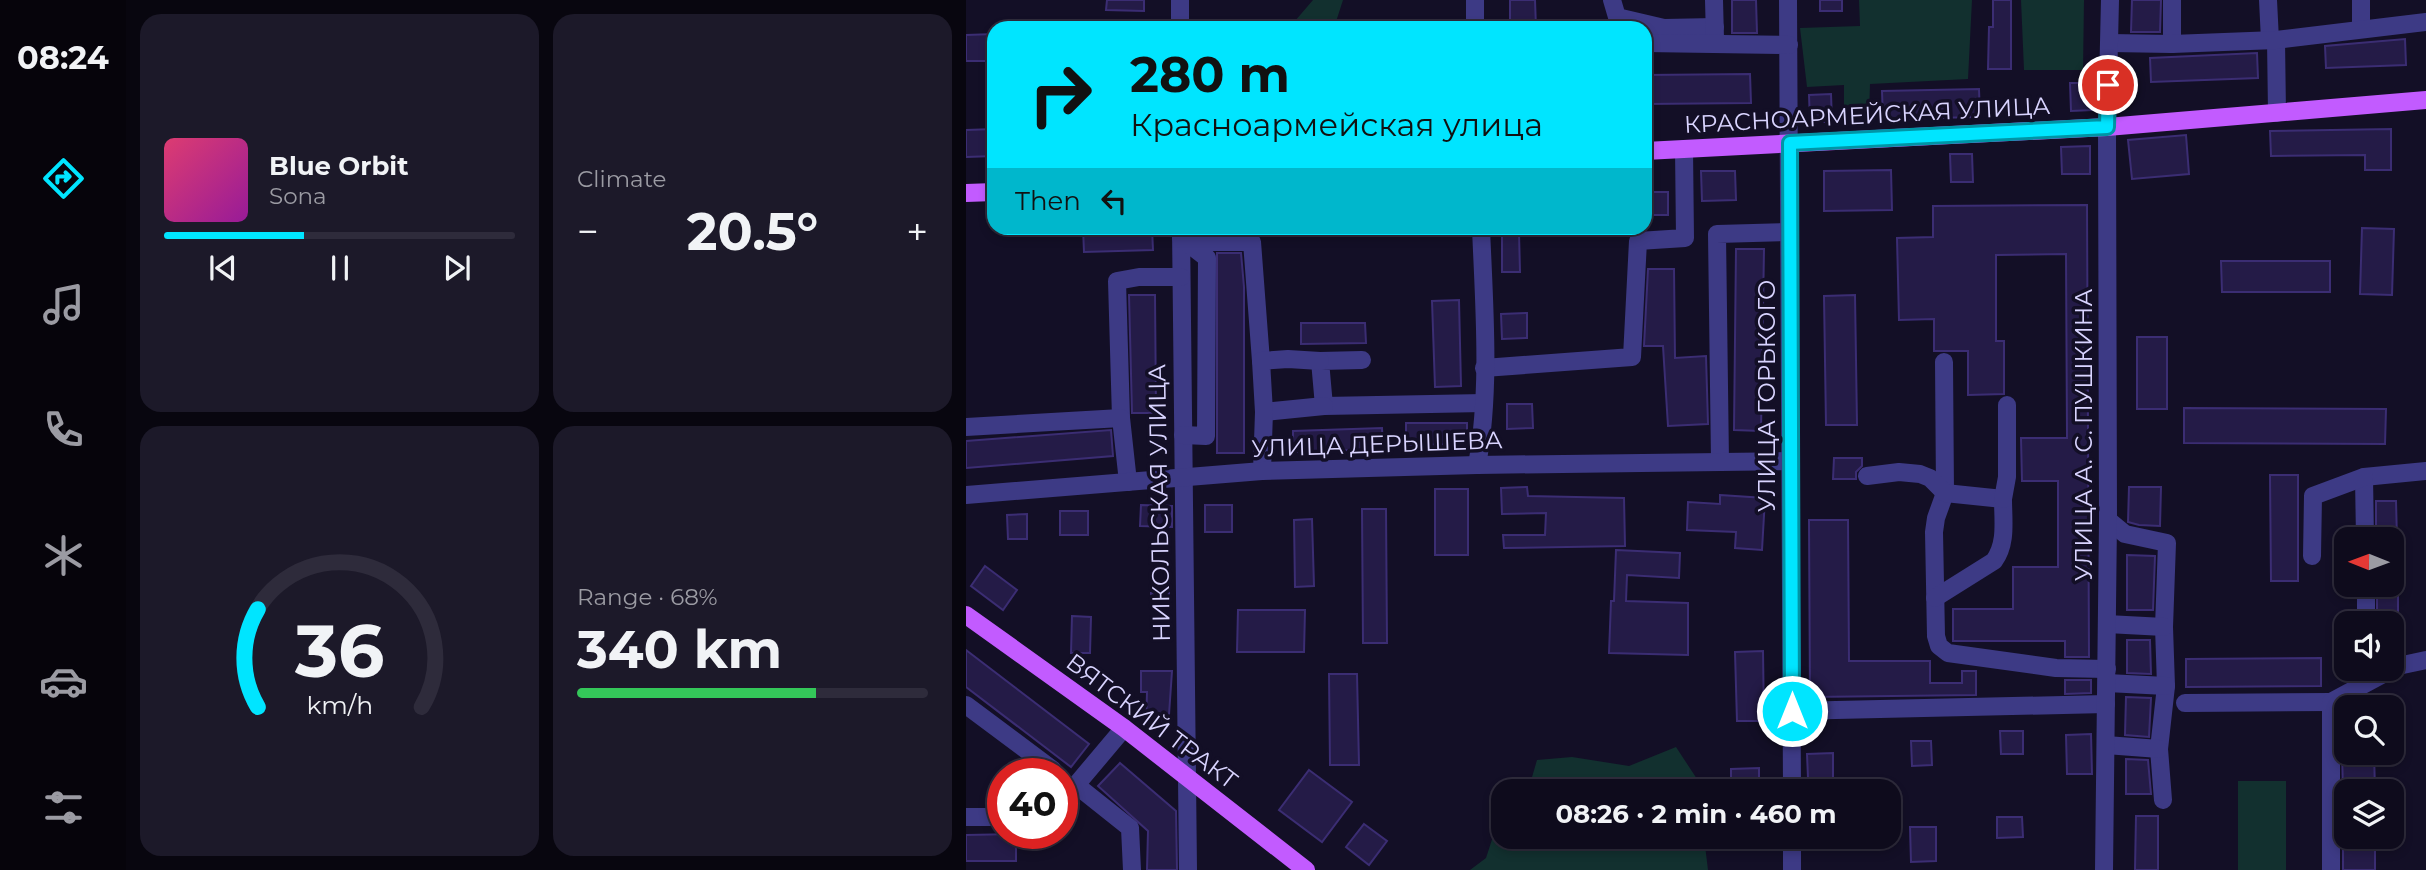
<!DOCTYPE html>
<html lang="en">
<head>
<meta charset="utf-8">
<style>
	:root { --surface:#0e0b1c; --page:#1c1929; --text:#f1f3f6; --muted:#9b9ba3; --line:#2e2b3b; --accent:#00e5ff }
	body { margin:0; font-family:Montserrat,sans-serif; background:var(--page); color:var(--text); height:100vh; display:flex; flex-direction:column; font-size:26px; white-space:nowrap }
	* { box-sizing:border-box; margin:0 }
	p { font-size:23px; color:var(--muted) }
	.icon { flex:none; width:38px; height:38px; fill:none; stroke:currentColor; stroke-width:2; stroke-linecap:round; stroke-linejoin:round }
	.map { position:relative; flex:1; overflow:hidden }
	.panel { display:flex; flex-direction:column; gap:14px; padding:14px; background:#08060f; width:840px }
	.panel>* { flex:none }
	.top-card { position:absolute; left:21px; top:21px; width:665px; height:214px; border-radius:21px; box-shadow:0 4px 10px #0003,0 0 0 2px var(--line); background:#00e5ff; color:#111; overflow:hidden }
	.needle { width:46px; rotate:271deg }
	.tools { position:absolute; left:1368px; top:527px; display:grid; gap:14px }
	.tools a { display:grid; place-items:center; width:70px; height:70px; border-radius:14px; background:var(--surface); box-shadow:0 4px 10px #0003,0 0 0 2px var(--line); font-size:35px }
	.speed { position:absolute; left:21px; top:758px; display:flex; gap:14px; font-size:35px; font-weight:700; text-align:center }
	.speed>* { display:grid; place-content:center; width:91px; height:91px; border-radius:50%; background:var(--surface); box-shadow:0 4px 10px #0003,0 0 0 2px var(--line); line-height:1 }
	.speed .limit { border:10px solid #d22; background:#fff; color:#111 }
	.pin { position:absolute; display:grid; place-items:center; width:60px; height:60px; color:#fff; margin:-30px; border:4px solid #fff; border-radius:50%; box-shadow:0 2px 7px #0007 }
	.me { position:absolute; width:77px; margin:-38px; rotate:0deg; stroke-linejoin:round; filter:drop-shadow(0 0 5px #0008) }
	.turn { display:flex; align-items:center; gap:24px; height:147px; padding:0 28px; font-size:32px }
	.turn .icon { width:91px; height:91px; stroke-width:2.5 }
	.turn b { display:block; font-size:49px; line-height:60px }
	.then { display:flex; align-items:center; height:66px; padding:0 28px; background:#0003; gap:14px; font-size:26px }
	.big { font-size:52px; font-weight:700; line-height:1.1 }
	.panel .card { flex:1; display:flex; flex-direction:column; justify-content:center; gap:10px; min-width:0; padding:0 24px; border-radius:21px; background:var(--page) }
	.panel .dial { align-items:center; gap:0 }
	.dial svg { height:182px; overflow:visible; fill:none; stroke:var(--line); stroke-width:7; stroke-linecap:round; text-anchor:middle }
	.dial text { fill:var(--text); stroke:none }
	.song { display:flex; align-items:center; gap:21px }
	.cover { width:84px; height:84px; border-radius:10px; background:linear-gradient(135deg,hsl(340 70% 55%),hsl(300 70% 35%)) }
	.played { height:7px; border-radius:4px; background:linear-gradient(90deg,var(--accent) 40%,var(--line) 40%) }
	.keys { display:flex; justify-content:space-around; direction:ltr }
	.heat { display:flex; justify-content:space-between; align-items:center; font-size:38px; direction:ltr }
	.charge { height:10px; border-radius:5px; background:linear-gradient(90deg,#34c759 68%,var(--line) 0) }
	.panel .tiles { flex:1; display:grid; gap:14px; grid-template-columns:repeat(2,1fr) }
	.trip { position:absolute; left:525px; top:779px; width:410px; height:70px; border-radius:21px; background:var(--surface); box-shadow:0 4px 10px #0003,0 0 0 2px var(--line); font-weight:700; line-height:70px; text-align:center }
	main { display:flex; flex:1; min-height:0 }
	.tabs { display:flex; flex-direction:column; width:126px; justify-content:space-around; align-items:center; background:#06040b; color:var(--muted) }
	.tabs .icon { width:49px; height:49px }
	.tabs .selected { color:var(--accent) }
	.tabs b { font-size:32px; color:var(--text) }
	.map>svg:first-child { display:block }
	.green { fill:#12302f }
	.building { fill:#241b47; stroke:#3b2d73; stroke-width:2 }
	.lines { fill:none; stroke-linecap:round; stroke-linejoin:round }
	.minor { stroke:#3d3a85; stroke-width:18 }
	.major { stroke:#c25bff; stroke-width:18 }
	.route-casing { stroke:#0095a6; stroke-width:18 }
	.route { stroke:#00e5ff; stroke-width:12 }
	.labels { text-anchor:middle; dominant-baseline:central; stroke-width:7; stroke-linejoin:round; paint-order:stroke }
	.street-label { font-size:24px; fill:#d9d4ff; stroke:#130f26 }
</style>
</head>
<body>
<main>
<nav class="tabs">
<b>08:24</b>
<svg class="icon selected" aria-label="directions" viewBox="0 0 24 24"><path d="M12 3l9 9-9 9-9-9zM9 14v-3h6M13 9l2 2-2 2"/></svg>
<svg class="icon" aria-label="music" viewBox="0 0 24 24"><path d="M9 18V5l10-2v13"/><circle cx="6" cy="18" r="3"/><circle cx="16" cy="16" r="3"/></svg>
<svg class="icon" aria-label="phone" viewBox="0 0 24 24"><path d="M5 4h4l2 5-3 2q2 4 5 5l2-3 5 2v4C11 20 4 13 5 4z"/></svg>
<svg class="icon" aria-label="climate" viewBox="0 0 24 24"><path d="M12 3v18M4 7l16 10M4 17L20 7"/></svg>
<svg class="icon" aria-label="car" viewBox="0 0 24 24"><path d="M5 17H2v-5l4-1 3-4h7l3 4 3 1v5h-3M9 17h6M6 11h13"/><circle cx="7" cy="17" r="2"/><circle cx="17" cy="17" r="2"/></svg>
<svg class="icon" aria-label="filters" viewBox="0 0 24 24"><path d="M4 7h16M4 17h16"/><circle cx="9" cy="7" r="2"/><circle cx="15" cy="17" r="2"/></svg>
</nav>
<section class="panel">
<div class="tiles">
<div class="card">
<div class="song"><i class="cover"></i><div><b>Blue Orbit</b><p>Sona</p></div></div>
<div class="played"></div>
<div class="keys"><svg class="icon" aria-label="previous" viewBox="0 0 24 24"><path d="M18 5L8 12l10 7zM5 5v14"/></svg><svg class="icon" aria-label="pause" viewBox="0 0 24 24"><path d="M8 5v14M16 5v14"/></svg><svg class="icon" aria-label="next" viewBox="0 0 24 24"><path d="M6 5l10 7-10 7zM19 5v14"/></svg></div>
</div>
<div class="card"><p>Climate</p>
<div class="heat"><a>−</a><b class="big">20.5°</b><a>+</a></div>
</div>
<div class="card dial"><svg viewBox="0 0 100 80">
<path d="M14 69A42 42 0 1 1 86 69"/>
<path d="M14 69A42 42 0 0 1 14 26" stroke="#00e5ff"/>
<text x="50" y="56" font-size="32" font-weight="700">36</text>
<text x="50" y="72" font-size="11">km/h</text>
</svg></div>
<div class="card"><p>Range · 68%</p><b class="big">340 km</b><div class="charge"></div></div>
</div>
</section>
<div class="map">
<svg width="1460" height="870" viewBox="0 0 1460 870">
	<rect width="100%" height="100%" fill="#130f26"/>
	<g class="green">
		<polygon points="347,0 377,0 368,28 323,28"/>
		<polygon points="893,0 1006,0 1002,79 904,84 903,116 878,116 878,85 841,87 834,28 894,26"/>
		<polygon points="1055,0 1118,0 1117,70 1058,70"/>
		<polygon points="710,747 731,779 733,791 562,791 571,760 606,757 663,766"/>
		<rect x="1272" y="781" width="48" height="89"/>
		<polygon points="533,818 537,818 537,836 738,837 742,870 504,870 520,858"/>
	</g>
	<g class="building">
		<polygon points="141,0 178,0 178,11 140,10"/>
		<polygon points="544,0 569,0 570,28 544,28"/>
		<polygon points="766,0 790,0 791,33 766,33"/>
		<rect x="854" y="0" width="22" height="11"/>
		<polygon points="1027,0 1045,0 1045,69 1022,69 1023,27 1027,27"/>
		<polygon points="1166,0 1195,0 1194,32 1165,32"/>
		<polygon points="28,34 28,61 0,61 0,35"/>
		<polygon points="1439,39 1440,65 1360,68 1359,46"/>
		<polygon points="1291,53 1292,78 1185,82 1184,58"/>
		<polygon points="784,74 785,103 679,104 679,75"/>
		<polygon points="1104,83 1126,83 1127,110 1105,111"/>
		<polygon points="1013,89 1014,117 917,119 916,91"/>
		<polygon points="865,94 866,122 844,122 843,95"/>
		<polygon points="28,129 28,156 0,157 0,130"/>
		<polygon points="1425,129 1425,170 1399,170 1399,155 1305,156 1304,131"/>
		<polygon points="1220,135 1223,174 1166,179 1162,140"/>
		<polygon points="1124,146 1124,174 1096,174 1095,147"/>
		<polygon points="984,154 1006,154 1007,182 985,182"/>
		<polygon points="925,170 926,210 858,211 858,171"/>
		<polygon points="735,171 769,171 770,200 736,201"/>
		<rect x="679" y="192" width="23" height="23"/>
		<polygon points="1121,205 1123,657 1099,657 1099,641 987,641 987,609 1047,609 1047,567 1092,567 1092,481 1056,481 1055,438 1101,438 1100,254 1030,255 1030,341 1038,341 1038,394 1002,395 1002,351 968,351 968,319 933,320 931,238 967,237 967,206"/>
		<polygon points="117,228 186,228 187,250 118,252"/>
		<polygon points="1396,228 1428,229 1426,295 1394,294"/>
		<polygon points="536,233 553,233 554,272 536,272"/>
		<polygon points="770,249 798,249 795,431 768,430"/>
		<polygon points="251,253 275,253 278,287 278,453 251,453"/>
		<polygon points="1255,261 1364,261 1364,292 1256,292"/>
		<polygon points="682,269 708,269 709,358 740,356 742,424 702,426 697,346 678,346"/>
		<polygon points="163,295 189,295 190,413 166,413"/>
		<polygon points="889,295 891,425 860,425 858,296"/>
		<polygon points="493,300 495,386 469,387 466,301"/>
		<polygon points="561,313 561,338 536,339 535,314"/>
		<polygon points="335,323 399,323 400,343 335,344"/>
		<rect x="1171" y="337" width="30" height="72"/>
		<polygon points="541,404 566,404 567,428 541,429"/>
		<polygon points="1218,408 1420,409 1419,444 1218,443"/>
		<polygon points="440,423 501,423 501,444 440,445"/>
		<polygon points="416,428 417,449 327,452 327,431"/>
		<polygon points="145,430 147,456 0,468 0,441"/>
		<polygon points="868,458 896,458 896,466 890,472 890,479 867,479"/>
		<polygon points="1304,475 1332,475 1332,581 1305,581"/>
		<polygon points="561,487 562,496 658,498 659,546 538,548 537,535 579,535 580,513 536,514 535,488"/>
		<polygon points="1163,487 1195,487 1194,526 1173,525 1162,522"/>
		<rect x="469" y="489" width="33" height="66"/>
		<polygon points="754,495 799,498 796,550 769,548 770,532 721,530 722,502 754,504"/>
		<polygon points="1410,501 1430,501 1431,539 1410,539"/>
		<polygon points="175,505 206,506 206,527 174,526"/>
		<rect x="239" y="505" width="27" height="27"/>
		<polygon points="396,509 420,509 421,643 397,643"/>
		<rect x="94" y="511" width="28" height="24"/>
		<polygon points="61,514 61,539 42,539 41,515"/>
		<polygon points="346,519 348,586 329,587 328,520"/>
		<polygon points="843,520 882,520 883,661 964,661 964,683 996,683 996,671 1010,671 1010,695 844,697"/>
		<polygon points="650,550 714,553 713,578 661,575 660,601 722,603 722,655 643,653 645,601 648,601"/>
		<polygon points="1161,555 1189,556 1187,610 1161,610"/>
		<polygon points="19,566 51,590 37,610 5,586"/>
		<rect x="1411" y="584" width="21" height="39"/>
		<polygon points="203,592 203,607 185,607 185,593"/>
		<polygon points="272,610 339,610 338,652 271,652"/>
		<polygon points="106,616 125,617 124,653 105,653"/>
		<polygon points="1161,640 1184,640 1185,674 1161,673"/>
		<polygon points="0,650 123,744 105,767 0,687"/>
		<polygon points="797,651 798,721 771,721 769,652"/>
		<polygon points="1355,658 1355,686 1220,687 1220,659"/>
		<polygon points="175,671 206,671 202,729 180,728 181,692 175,692"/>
		<polygon points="363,674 391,674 393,765 364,765"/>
		<polygon points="1099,680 1125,680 1125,693 1099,694"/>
		<polygon points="1160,697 1185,698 1183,737 1159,735"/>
		<polygon points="1034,731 1057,731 1057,754 1035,754"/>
		<polygon points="1125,734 1126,774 1101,774 1100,735"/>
		<polygon points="945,741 965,741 966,765 946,766"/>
		<polygon points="1376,752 1408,752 1409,791 1377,791"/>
		<polygon points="867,753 867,778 842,778 841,754"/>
		<polygon points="1160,759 1182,760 1185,794 1160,794"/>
		<polygon points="154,763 210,811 211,870 181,870 182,831 132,786"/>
		<polygon points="793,768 793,791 765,791 765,769"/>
		<polygon points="343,770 386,802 356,842 313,810"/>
		<polygon points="1170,816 1192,816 1192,870 1169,870"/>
		<polygon points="1031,817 1056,817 1057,837 1031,838"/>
		<polygon points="398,824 421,841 403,865 380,847"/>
		<polygon points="944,827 970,827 970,861 945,862"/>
		<polygon points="50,834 50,861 0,861 0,835"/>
		<rect x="1377" y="836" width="32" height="34"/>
	</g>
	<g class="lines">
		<g class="minor">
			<polyline points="214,0 214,28"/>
			<polyline points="509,0 509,28"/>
			<polyline points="646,0 651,17 698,28 749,27"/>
			<polyline points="748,0 749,38"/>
			<polyline points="822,0 826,791"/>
			<polyline points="1206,0 1206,44"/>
			<polyline points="1302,0 1304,40"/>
			<polyline points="1395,29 1395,0"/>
			<polyline points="1310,40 1311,113"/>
			<polyline points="679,43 823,45"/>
			<polyline points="1144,43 1206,44 1310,40 1460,22"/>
			<polyline points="215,228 222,870"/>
			<polyline points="396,360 354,361 358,406 518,403"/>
			<polyline points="978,362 979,493 970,518 968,532 970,636 973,646 982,653 1090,668 1141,669"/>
			<polyline points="518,368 666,357 672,241 719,238 718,149"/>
			<polyline points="298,412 358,406"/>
			<polyline points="155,418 151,281 173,277 215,277"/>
			<polyline points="0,427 155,418 162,482"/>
			<polyline points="217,435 240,436 241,258 215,238 245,242 286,242 295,361"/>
			<polyline points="754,462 751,234 824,232"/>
			<path d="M 511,465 C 525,390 518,304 515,228"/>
			<polyline points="296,471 298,412 295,361 322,359 354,361"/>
			<path d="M 901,476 L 933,472 L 954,474 L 964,478 L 979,493 L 1037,499 C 1037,521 1041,543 1028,561 L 969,598"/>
			<polyline points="0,495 296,471 511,465 824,461"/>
			<polyline points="1037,499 1041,477 1041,405"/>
			<polyline points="1142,520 1159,534 1201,543 1198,627 1200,686 1193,749 1197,800"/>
			<polyline points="1399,539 1398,477 1460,471"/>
			<polyline points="1346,556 1347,496 1398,477"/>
			<polyline points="1400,584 1400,623"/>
			<polyline points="1141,624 1198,627"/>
			<polyline points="1141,683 1200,686"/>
			<polyline points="1219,703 1365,702"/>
			<polyline points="0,705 87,770"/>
			<polyline points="826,711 1140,704"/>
			<polyline points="158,728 110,785 164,828 166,870"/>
			<polyline points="1140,745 1193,749"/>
			<polyline points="0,817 37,817"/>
			<polyline points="826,836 826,870"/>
			<polyline points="1138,870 1142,520 1141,127 1144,0"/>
			<polyline points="1365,870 1365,702 1432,666 1460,660"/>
		</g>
		<g class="major">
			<polyline points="679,151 1141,127 1460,100"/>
			<polyline points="0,193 28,192"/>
			<polyline points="0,615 158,728 340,870"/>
		</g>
	</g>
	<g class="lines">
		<defs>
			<polyline id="route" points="826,711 824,143 1141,127 1142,85"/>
		</defs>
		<use href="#route" class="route-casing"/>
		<use href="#route" class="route"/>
	</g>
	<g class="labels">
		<g class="street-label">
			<text transform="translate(901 115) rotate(-3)">КРАСНОАРМЕЙСКАЯ УЛИЦА</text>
			<text transform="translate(800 396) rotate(-90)">УЛИЦА ГОРЬКОГО</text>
			<text transform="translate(1117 435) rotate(-90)">УЛИЦА А. С. ПУШКИНА</text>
			<text transform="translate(411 444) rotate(-2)">УЛИЦА ДЕРЫШЕВА</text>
			<text transform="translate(193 503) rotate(-91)">НИКОЛЬСКАЯ УЛИЦА</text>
			<text transform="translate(186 721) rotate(37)">ВЯТСКИЙ ТРАКТ</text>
		</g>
	</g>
</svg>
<div class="tools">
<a><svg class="needle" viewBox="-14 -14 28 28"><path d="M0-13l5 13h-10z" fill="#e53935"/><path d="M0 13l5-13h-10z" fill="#9b9ba3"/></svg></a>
<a><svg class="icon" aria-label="sound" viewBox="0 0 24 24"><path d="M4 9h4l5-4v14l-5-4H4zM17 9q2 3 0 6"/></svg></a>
<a><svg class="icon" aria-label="search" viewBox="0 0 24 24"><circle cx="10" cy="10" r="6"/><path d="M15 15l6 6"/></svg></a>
<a><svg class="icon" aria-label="layers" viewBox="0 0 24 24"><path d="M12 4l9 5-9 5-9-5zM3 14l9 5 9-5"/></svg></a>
</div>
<div class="speed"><div class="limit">40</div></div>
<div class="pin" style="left:1142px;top:85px;background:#d93025"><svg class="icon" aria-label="arrive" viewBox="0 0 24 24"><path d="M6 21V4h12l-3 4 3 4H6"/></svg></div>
<svg class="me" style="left:826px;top:711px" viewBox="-20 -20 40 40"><circle r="17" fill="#00e5ff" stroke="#fff" stroke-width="3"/><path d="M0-11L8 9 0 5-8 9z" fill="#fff"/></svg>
<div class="trip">08:26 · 2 min · 460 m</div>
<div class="top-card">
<div class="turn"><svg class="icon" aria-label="right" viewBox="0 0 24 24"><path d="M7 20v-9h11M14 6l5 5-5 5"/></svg><div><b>280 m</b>Красноармейская улица</div></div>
<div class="then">Then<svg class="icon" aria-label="left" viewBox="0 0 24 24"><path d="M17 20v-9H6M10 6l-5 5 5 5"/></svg></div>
</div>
</div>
</main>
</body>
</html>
